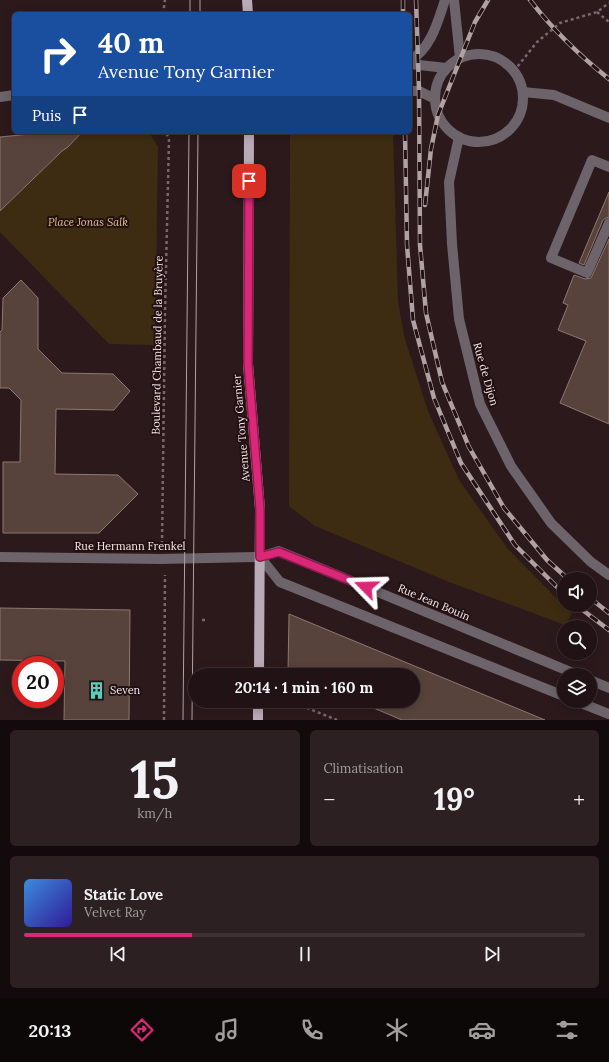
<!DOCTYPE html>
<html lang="fr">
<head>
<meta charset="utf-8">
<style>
	:root { --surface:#211315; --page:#2d2022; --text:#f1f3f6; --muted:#a29ea0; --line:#3e3234; --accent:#db2777 }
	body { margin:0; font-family:Lora,serif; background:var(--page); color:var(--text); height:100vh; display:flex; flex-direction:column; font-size:15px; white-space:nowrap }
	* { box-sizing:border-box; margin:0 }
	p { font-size:13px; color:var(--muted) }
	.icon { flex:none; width:22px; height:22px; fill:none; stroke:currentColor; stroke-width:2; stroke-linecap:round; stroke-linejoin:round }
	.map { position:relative; height:720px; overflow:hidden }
	.sheet { display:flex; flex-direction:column; gap:10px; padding:10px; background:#120a0c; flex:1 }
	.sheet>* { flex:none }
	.top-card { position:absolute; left:12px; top:12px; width:400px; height:122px; border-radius:6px; box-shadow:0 2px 10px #0003,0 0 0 1px var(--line); background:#1a4fa0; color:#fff; overflow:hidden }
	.fabs { position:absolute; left:557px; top:572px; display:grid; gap:8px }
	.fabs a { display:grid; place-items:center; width:40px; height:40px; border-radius:50%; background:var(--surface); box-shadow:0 2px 10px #0003,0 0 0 1px var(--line); font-size:20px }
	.speed { position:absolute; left:12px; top:656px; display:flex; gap:8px; font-size:20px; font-weight:700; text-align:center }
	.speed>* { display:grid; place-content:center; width:52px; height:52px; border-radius:50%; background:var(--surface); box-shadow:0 2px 10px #0003,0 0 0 1px var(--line); line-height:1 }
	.speed .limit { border:6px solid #d22; background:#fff; color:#111 }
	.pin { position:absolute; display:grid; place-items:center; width:34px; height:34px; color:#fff; margin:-17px; border-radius:8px; box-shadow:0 2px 6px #0006 }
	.me { position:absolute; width:44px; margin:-22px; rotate:292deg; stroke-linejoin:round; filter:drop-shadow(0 0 3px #0008) }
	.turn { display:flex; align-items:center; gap:14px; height:84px; padding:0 20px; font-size:18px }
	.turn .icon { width:52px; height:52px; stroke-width:2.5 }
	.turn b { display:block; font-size:28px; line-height:34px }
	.then { display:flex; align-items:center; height:38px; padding:0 20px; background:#0003; gap:8px; font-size:15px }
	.big { font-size:30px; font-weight:700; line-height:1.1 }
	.sheet .tile { flex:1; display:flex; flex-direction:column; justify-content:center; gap:6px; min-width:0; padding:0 14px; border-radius:6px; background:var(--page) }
	.sheet .dial { align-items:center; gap:0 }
	.dial b { font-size:52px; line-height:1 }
	.song { display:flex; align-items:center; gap:12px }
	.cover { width:48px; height:48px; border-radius:6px; background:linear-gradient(135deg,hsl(210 70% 55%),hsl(250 70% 35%)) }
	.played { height:4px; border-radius:2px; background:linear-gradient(90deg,var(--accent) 30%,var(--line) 30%) }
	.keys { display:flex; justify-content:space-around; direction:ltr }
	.heat { display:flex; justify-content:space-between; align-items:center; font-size:22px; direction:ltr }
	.sheet .tiles { flex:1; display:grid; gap:10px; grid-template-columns:1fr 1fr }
	.tile:last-child { grid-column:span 2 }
	.trip { position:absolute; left:188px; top:668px; width:232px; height:40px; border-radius:20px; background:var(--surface); box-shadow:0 2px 10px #0003,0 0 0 1px var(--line); font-weight:700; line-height:40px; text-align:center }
	.dock { display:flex; height:64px; justify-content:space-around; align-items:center; background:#0d0808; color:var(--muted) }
	.dock .icon { width:28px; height:28px }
	.dock .current { color:var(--accent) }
	.dock b { font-size:18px; color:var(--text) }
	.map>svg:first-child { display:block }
	.green { fill:#3d2c11 }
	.building { fill:#57433b; stroke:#8e7870 }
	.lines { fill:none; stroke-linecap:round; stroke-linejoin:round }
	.path { stroke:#79686b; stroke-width:2.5; stroke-dasharray:3 3; stroke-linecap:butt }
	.minor { stroke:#6c646a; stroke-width:10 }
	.major { stroke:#baa9b6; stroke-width:10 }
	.tram { stroke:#b0a1a3; stroke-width:1 }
	.rail-casing { stroke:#b0a1a3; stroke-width:4.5 }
	.rail { stroke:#221013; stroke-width:3; stroke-dasharray:9; stroke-linecap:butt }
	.route-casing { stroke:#8e194d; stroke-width:10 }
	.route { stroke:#db2777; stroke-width:7 }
	.labels { text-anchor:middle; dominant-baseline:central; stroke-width:4; stroke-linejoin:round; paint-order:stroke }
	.park-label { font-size:11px; font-style:italic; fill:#e2bd85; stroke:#221013 }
	.street-label { font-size:11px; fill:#f6e9ea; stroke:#221013 }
	.poi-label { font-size:11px; fill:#f6e9ea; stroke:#221013; text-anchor:start }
</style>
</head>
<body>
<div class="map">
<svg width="609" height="720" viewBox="0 0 609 720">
	<rect width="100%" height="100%" fill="#2c191c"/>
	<g class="green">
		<polygon points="82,132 149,132 158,147 155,345 109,344 0,232 0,211"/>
		<polygon points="290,132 393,132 398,301 404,336 428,411 459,480 507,548 572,614 565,625 449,582 315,526 289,506"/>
	</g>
	<g class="building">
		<polygon points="51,132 82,132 68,147 62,151 0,211 0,137"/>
		<polygon points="609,192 609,217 606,218 603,220 584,265 579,263"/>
		<polygon points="609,239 609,424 560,403 586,341 558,330 568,305 563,303 574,275 585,279 591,278"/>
		<polygon points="21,280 38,298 38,349 62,373 113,374 130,391 114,410 56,409 55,474 118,475 138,494 99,533 3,533 3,462 20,462 21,400 9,388 0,388 0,332 2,330 3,298"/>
		<polygon points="0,608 130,610 129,720 64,720 65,661 0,660"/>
		<polygon points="289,614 545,720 402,720 357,701 413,701 413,675 295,675 288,672"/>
	</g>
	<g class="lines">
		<g class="path">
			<polyline points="597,12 609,22"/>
			<polyline points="163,14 165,0"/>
			<polyline points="514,71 537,42 560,23 597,12 609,3"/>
			<polyline points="162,544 165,311 169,140 166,132"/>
			<polyline points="202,620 207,620"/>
			<polyline points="290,701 337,720"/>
			<polyline points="164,720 165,575"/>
		</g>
		<g class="minor">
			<polyline points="454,0 460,58"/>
			<circle cx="479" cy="98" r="44"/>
			<path d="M 410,60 C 431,49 438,21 445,0"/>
			<polyline points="410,64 446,68"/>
			<polyline points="410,91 419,91 435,99"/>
			<polyline points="523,92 554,95 609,118"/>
			<polyline points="0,97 14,95"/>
			<polyline points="459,137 449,182 452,244 459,319 480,404 511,466 551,523 591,562 609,575"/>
			<polyline points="609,167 592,160 551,258 587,273 609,223"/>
			<polyline points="0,557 160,559 260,557 279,551 578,675"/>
			<polyline points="260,557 280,582 564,696"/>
			<polyline points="590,680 609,688"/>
			<polyline points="576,701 609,714"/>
		</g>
		<g class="major">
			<polyline points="247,0 248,14"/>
			<polyline points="249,132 248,364 260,509 259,675"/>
			<polyline points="258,720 258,701"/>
		</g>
		<g class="tram">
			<polyline points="190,14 190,0"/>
			<polyline points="200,14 200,0"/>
			<polyline points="183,720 189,132"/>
			<polyline points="192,720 198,132"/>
		</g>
		<defs>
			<g id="rail">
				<polyline points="403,0 403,14"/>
				<polyline points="416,0 419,91 420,245 426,313 442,382 469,447 504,508 547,560 568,579"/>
				<path d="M 530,0 C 553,30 580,56 609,79"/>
				<polyline points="405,132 407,245 413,320 434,398 461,463 515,545 564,594"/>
				<polyline points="425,205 431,149 438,115 475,22 488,0"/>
				<polyline points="590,598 609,613"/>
				<polyline points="576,605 609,630"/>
			</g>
		</defs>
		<use href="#rail" class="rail-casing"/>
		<use href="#rail" class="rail"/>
	</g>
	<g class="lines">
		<defs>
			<polyline id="route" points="249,181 248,364 260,509 260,557 279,552 366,587"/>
		</defs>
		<use href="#route" class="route-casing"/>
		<use href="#route" class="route"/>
	</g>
	<defs>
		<symbol id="building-bare" viewBox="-9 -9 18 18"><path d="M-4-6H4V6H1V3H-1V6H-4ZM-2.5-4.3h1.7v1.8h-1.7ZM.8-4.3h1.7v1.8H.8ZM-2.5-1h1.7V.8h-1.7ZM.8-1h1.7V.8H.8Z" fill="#5bcebb" stroke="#221013" stroke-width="2.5" paint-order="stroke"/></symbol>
	</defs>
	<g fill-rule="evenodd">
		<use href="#building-bare" x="84" y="678" width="25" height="25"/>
	</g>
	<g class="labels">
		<g class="park-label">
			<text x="88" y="222">Place Jonas Salk</text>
		</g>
		<g class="street-label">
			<text transform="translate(157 345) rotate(-89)">Boulevard Chambaud de la Bruyère</text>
			<text transform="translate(486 374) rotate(74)">Rue de Dijon</text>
			<text transform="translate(241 428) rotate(-95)">Avenue Tony Garnier</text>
			<text x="130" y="546">Rue Hermann Frenkel</text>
			<text transform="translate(434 602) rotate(23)">Rue Jean Bouin</text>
		</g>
		<g class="poi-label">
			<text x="110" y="690">Seven</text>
		</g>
	</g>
</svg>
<div class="fabs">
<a><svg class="icon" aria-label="sound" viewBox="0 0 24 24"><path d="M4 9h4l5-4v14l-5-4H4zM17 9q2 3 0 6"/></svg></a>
<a><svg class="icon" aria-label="search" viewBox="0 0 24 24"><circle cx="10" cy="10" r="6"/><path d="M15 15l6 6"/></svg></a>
<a><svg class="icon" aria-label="layers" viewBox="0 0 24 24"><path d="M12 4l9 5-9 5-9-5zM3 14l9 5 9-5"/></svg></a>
</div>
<div class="speed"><div class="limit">20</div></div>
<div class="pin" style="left:249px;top:181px;background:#d93025"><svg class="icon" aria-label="arrive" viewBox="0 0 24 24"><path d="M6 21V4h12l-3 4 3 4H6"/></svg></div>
<svg class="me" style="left:366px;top:587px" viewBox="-20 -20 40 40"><path d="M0-17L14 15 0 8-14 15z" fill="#db2777" stroke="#fff" stroke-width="4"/></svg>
<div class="trip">20:14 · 1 min · 160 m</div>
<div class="top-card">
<div class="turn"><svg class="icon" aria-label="right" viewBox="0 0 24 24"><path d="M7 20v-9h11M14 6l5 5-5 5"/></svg><div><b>40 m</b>Avenue Tony Garnier</div></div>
<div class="then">Puis<svg class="icon" aria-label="arrive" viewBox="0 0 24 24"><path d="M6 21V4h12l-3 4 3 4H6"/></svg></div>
</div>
</div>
<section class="sheet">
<div class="tiles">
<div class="tile dial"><b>15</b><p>km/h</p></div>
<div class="tile"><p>Climatisation</p>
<div class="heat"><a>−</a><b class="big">19°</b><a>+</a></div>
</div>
<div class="tile">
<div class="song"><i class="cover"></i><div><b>Static Love</b><p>Velvet Ray</p></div></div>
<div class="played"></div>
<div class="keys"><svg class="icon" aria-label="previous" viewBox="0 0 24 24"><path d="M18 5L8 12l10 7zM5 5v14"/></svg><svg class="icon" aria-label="pause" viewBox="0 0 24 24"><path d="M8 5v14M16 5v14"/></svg><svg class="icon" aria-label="next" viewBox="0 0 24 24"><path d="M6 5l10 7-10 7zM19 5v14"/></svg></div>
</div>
</div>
</section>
<nav class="dock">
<b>20:13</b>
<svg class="icon current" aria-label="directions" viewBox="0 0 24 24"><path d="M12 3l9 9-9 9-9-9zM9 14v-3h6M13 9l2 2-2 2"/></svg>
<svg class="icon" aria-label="music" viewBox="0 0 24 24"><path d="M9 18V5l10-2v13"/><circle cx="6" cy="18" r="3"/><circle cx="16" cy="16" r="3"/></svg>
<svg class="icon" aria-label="phone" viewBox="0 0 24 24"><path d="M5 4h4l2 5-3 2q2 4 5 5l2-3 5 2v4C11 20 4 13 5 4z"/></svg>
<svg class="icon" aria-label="climate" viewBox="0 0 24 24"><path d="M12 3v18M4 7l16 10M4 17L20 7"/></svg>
<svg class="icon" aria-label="car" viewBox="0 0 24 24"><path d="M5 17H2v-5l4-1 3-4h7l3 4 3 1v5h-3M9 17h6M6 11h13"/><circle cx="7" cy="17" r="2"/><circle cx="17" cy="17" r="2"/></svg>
<svg class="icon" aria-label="filters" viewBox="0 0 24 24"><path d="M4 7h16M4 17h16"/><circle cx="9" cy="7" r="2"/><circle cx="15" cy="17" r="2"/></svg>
</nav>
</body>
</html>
